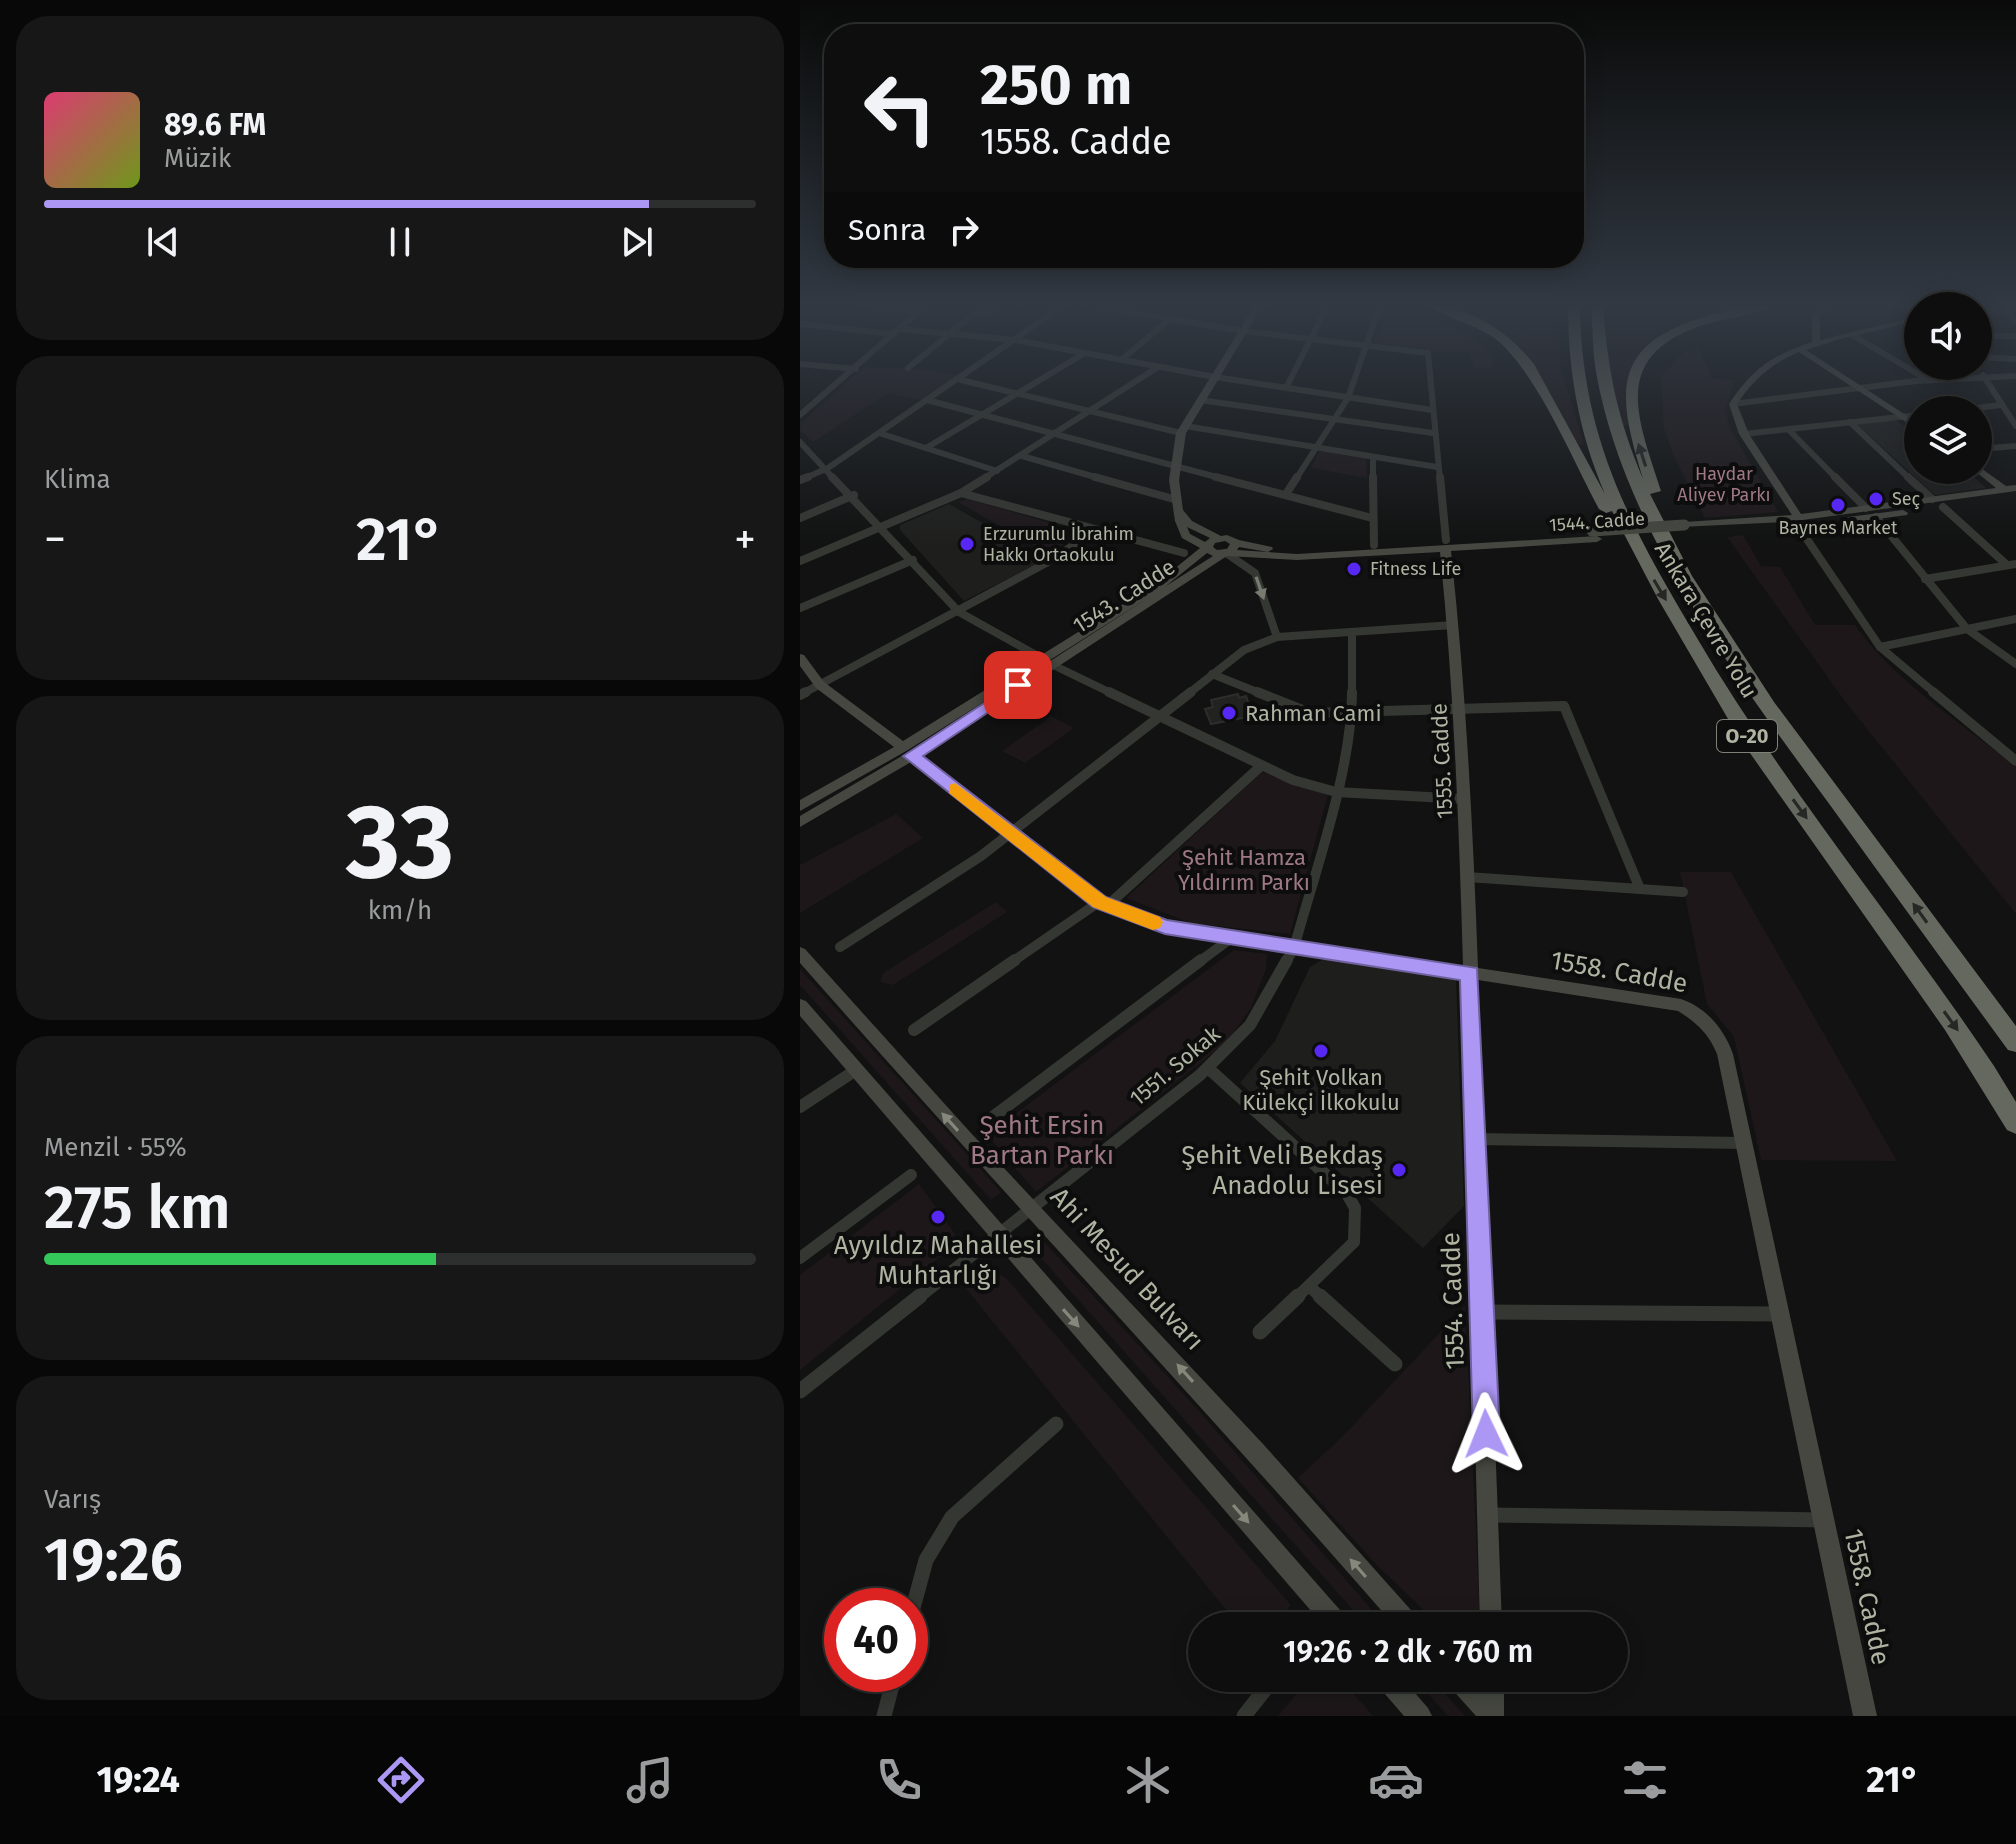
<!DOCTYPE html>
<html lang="tr">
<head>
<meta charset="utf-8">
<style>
	:root { --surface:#0d0e0d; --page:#161716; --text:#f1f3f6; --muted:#9a9c9d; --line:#2d2e2e; --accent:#ac97f5 }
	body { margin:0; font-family:"Fira Sans",sans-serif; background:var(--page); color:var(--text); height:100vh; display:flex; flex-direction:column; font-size:30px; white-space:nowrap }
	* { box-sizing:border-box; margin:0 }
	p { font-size:26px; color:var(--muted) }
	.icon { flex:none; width:44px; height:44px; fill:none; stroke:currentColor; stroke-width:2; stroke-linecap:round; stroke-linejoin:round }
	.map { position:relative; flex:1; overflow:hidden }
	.panel { display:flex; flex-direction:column; gap:16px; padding:16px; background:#070807; width:800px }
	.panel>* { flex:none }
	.hud { position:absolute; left:24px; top:24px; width:760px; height:244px; border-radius:32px; box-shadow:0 4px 20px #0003,0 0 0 2px var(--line); background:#0d0e0d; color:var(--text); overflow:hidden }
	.fabs { position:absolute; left:1104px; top:292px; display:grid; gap:16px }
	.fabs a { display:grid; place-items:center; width:88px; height:88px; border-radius:50%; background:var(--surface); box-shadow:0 4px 20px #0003,0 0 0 2px var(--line); font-size:40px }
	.speed { position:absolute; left:24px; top:1588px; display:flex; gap:16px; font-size:40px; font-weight:700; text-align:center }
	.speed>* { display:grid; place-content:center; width:104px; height:104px; border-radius:50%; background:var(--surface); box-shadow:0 4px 20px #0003,0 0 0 2px var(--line); line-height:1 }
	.speed .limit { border:12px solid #d22; background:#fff; color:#111 }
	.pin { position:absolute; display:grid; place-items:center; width:68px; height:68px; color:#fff; margin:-34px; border-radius:16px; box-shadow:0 4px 12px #0006 }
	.me { position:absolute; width:88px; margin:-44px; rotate:358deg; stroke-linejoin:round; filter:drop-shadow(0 0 6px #0008) }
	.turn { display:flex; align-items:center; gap:28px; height:168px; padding:0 24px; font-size:36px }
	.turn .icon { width:104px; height:104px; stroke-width:2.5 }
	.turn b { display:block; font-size:56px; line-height:68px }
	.then { display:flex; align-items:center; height:76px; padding:0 24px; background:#0003; gap:16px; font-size:30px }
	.big { font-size:60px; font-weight:600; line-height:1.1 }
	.panel .widget { flex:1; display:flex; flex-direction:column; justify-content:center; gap:12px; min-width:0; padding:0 28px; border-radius:32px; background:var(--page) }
	.panel .dial { align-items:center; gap:0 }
	.dial b { font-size:104px; line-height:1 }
	.song { display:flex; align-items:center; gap:24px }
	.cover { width:96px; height:96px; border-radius:12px; background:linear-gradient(135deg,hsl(340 70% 55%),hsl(80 70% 35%)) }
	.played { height:8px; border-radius:4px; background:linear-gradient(90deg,var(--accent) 85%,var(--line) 85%) }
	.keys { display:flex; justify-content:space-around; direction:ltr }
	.heat { display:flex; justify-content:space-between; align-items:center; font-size:44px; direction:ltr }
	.charge { height:12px; border-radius:6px; background:linear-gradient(90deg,#34c759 55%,var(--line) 0) }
	.trip { position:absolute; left:388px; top:1612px; width:440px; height:80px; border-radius:40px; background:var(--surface); box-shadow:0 4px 20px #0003,0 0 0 2px var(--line); font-weight:600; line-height:80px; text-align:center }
	.dock { display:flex; height:128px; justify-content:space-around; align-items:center; background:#050605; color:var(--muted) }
	.dock .icon { width:56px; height:56px }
	.dock .on { color:var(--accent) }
	.dock b { font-size:36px; color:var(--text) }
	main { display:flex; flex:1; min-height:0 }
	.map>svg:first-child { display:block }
	.built { fill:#1e1f1d }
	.green { fill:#1d1719 }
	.building { fill:#222321; stroke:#2c2e2b; stroke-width:2 }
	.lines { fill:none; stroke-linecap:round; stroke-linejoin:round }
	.street-far4 { stroke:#353732; stroke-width:6 }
	.street-far3 { stroke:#353732; stroke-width:8 }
	.street-far2 { stroke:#353732; stroke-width:10 }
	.street-far1 { stroke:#353732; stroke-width:12 }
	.street { stroke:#353732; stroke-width:15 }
	.secondary { fill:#454740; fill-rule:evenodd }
	.highway { fill:#65685e; fill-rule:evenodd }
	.secondary-bridge { stroke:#454740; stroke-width:11 }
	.oneway { fill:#272825 }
	.oneway2 { fill:#787b70 }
	.oneway3 { fill:#85887b }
	.route { fill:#ac97f5; stroke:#70629f; stroke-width:2 }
	.slow { fill:#f59e0b }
	.poi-dot { fill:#5727f4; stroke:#0c0d0c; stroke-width:3 }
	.labels { text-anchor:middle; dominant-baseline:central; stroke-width:8; stroke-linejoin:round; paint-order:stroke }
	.far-park-label { font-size:18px; fill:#9f7886; stroke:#0c0d0c }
	.far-poi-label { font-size:18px; fill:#afb3a2; stroke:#0c0d0c; text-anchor:start }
	.far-street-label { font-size:18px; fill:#afb3a2; stroke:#0c0d0c }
	.shield { fill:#0c0d0c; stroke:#7e8175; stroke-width:2 }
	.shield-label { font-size:20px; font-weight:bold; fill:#afb3a2 }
	.street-label { font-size:22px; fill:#afb3a2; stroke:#0c0d0c }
	.poi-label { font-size:22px; fill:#afb3a2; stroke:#0c0d0c; text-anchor:start }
	.park-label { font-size:22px; fill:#9f7886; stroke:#0c0d0c }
	.near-street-label { font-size:26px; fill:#afb3a2; stroke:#0c0d0c }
	.near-park-label { font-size:26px; fill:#9f7886; stroke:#0c0d0c }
	.near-poi-label { font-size:26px; fill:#afb3a2; stroke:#0c0d0c; text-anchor:end }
</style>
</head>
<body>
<main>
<section class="panel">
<div class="widget">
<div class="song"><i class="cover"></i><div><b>89.6 FM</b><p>Müzik</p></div></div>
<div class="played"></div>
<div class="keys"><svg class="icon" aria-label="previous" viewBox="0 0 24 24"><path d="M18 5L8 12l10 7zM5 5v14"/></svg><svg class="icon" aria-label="pause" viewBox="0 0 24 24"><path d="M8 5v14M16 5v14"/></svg><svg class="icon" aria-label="next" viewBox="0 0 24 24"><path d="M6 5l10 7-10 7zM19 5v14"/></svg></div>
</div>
<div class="widget"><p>Klima</p>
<div class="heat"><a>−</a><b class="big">21°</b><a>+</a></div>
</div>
<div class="widget dial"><b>33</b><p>km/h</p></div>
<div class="widget"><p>Menzil · 55%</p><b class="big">275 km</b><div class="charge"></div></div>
<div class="widget"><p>Varış</p><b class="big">19:26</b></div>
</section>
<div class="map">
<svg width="1216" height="1716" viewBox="0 0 1216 1716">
	<rect width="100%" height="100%" fill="#111211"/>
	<g class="built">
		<polygon points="1095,420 1118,435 1118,470 1166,470 1186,488 1135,495 1057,424"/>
		<polygon points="149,504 246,559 164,601 100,530 100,525"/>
		<polygon points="524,959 656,978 664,1206 623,1248 440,1083 475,1041 510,967"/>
	</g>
	<g class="green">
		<path d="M 584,305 C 618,305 671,330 693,356 L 692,367 L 675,368 L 668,351 L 633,352 L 574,342 L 583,322 Z"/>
		<polygon points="643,305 757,305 761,369 784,445 776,445 716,345 690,325"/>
		<path d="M 798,305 L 958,305 C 880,322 817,328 829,426 L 821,426 L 814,405 Z"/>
		<polygon points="898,346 912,379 935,380 925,408 929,426 978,512 905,518 873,454 864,428 861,377 881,355"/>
		<polygon points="64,367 123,369 162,376 124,401 87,393 13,442 0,430 1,423"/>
		<polygon points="520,450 566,458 567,478 511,468"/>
		<polygon points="168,499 281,532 249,554 158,502"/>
		<path d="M 943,535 L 961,566 L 980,567 L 1015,625 L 1055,625 C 1095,682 1162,723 1216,767 L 1216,914 L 1047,704 L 927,537 Z"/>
		<polygon points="251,716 274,728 225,763 202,751"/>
		<polygon points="462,772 528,795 490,934 391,923 326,898"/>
		<polygon points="96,814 123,838 0,913 0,865"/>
		<polygon points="880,872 931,872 1097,1161 961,1160 934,1037 907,1004"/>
		<polygon points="196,902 207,912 93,985 80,982 83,973"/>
		<polygon points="434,950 467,954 466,969 451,1008 427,1042 236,1192 187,1135"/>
		<polygon points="0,969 201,1192 191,1200 0,985"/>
		<polygon points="119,1184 155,1234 153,1246 0,1370 0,1275"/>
		<polygon points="238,1235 400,1412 586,1626 567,1626 227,1242"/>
		<polygon points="189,1268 206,1278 491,1605 473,1626 439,1626 164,1286"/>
		<polygon points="665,1306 680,1617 667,1626 640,1626 574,1562 498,1478 542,1437"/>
		<polygon points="516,1678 540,1678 573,1716 478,1716 509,1679"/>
		<polygon points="614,1678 631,1678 665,1716 648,1716"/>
	</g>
	<polygon class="building" points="438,694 439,698 446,696 453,716 411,724 405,709 413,707 411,700"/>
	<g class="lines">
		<g class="street-far4">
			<polyline points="62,305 117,313"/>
			<polyline points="286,305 442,331 628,353 640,479"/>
			<polyline points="1205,307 1216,322"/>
			<polyline points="1178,312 1209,312"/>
			<polyline points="0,324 94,334"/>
			<polyline points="100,329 215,340 415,377 632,410"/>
			<polyline points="1054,336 1128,380"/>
			<polyline points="1178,336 1216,336"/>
			<polyline points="1178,357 1216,359"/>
			<polyline points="321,360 370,319"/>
			<polyline points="0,364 56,369"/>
			<polyline points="108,368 176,312 190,314 201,305"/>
			<polyline points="1183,375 1216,426"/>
			<polyline points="161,380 381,433"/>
			<polyline points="486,388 528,305"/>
			<polyline points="127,400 424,479"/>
			<polyline points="400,400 633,433"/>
			<polyline points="933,404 1116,381 1216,376"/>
			<polyline points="1159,410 1201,405"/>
			<polyline points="0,415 126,305"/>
			<polyline points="1050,422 1110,479"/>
			<polyline points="385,426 637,467"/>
			<polyline points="988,429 1037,479"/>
			<polyline points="79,433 197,471"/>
			<polyline points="944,434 1118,415"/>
			<polyline points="0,442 34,479"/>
			<polyline points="126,448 285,353"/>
			<polyline points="1178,449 1216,446"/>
			<polyline points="222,456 302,479"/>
			<polyline points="573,457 573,479"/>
			<polyline points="3,479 28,468 264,305"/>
			<polyline points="183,479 358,367"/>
			<polyline points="496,479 548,398 580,305"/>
		</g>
		<g class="street-far3">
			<polyline points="32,477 159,612 243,659"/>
			<polyline points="295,477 377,500"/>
			<polyline points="416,477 572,518"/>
			<polyline points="573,477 574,545"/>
			<polyline points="640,477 646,540"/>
			<polyline points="1035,477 1066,508"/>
			<polyline points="1108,477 1132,499"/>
			<polyline points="0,480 8,477"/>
			<polyline points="161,493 384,553"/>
			<polyline points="486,494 497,477"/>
			<polyline points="1143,507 1207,565"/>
			<polyline points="1076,517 1167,629 1216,664"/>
			<polyline points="0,518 54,495"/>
			<polyline points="998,526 1080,647 1136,694"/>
			<polyline points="426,553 455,573 477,637"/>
			<polyline points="0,561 161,493 187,477"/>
			<polyline points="1125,579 1216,564"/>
			<polyline points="0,608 113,560"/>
			<polyline points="552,632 552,694"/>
			<polyline points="1080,647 1216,619"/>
			<polyline points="253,665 313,694"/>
			<polyline points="412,674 462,694"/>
			<polyline points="2,694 248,562 295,531"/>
			<polyline points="388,694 444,650 477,637 653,625"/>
		</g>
		<g class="street-far2">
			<polyline points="309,692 493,780 536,792 665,799"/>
			<polyline points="457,692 510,713 764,706 840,889"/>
			<polyline points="1133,692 1216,761"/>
			<polyline points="0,695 6,692"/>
			<polyline points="667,877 883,892"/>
			<polyline points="307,906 461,766"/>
			<polyline points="40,947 181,856 391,692"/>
			<polyline points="212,962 299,902"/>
			<polyline points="399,962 430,939"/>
			<path d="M 486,962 L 494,948 C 515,871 552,770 552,692"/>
		</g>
		<g class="street-far1">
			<polyline points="114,1030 215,960"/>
			<polyline points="408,1068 547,1194 555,1208 554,1242 496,1298"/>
			<polyline points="0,1107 56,1070"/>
			<polyline points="194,1116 401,960"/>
			<polyline points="675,1139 944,1143"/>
			<polyline points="0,1258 111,1175"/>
			<polyline points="509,1286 522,1298"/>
			<polyline points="118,1298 400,1075 450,1025 487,960"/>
		</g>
		<g class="street">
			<polyline points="520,1296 595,1364"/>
			<polyline points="681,1312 981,1314"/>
			<polyline points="460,1332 498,1296"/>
			<polyline points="0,1391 120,1296"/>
			<polyline points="690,1515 1024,1520"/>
			<polyline points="110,1619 126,1560 152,1517 256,1424"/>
			<polyline points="515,1626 526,1612"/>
			<polyline points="84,1716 95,1674"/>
			<polyline points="444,1716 474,1678"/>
		</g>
		<g class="secondary">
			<path d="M 455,305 L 463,305 L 386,433 L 379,480 L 383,510 L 392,521 L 421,536 L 427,535 L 439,540 L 472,547 L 473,549 L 468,552 L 439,547 L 437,550 L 497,554 L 797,536 L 802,539 L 797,542 L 651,551 C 666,690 673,829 678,968 L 881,999 C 907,1008 924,1029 933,1054 L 1077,1716 L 1053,1716 L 917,1054 C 909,1034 896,1022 878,1011 L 678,980 L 702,1626 L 680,1626 L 663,978 L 365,933 L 294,906 L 111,762 L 0,827 L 0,816 L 107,753 L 348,598 L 108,750 L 0,811 L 0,800 L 94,747 L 16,688 L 0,666 L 0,654 L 4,655 L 24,682 L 103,741 L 357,583 L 400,548 L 382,538 L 375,521 L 369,480 L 376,433 ZM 387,527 L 410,538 L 405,542 L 390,534 ZM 425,541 L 430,544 L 427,549 L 417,550 L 413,547 L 415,543 ZM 640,552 C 654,690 659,827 663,966 L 366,922 L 304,898 L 121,756 L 427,556 L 497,560 ZM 407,553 L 413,556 L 366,586 Z"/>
			<path d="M 1026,305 L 1037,305 L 1020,314 L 1020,340 L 1110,318 L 1107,305 L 1115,305 L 1117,321 L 1040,339 L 1006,350 L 1118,423 L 1118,430 L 999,352 C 972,363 953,380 937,404 L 949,434 L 1001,514 L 1196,488 L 1175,471 L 1178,470 L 1178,466 L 1206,486 L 1216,485 L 1216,491 L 988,522 L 880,527 L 879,525 L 884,522 L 992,515 L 939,434 L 929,404 C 952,369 972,355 1012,342 L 1012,313 Z"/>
			<polygon points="1103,510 1108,513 1107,515 1048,523 1043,520 1048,517"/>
			<path d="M 0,947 L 5,949 L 170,1132 L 464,1445 L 618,1618 L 621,1626 L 595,1626 C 400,1402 196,1186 0,963 Z"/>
			<polygon points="0,999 6,1001 547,1618 550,1626 524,1626 0,1016"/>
			<polygon points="574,1678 602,1678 628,1708 632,1716 604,1716 578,1686"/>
			<polygon points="645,1678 673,1678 680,1686 680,1678 704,1678 704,1716 676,1716 649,1686"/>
		</g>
		<g class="highway">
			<path d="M 627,305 C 668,305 709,332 734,364 L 805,494 C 779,433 768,372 768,305 L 780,305 C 781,438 831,527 897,638 C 985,788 1097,921 1194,1066 L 1216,1102 L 1216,1134 L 1207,1130 L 1145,1030 L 938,736 L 858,599 L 812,511 L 806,513 L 799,509 C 773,461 735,368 693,337 C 672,323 647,318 627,305 Z"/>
			<path d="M 791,305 L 803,305 C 808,372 817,417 843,479 C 820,402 806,348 898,319 C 922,311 946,305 971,305 C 953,316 926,318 906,324 C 809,355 837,416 861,491 L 850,494 L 892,576 L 974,702 L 1216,1026 L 1216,1052 L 1208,1050 C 1148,968 1089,887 1030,805 C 937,678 824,530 796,372 C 792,350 793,327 791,305 Z"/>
		</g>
		<polyline class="secondary-bridge" points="792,531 884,525"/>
	</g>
	<defs><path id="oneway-solid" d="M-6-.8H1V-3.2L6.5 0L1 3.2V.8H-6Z" transform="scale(2)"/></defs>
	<g class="oneway">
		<use href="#oneway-solid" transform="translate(842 455) rotate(-108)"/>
		<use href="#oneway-solid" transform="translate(860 590) rotate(59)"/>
		<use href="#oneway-solid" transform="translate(1000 809) rotate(54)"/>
		<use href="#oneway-solid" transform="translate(1120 913) rotate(-126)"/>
		<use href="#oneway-solid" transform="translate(1151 1021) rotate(54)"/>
	</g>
	<use class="oneway2" href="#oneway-solid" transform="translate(460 588) rotate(71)"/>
	<g class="oneway3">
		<use href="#oneway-solid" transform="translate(150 1122) rotate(-132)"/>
		<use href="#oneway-solid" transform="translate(271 1318) rotate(48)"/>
		<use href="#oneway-solid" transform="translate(385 1373) rotate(-132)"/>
		<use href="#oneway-solid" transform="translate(441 1514) rotate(49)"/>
		<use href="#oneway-solid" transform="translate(558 1568) rotate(-131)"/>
	</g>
	<linearGradient id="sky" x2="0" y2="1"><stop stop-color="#090a09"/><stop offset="0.56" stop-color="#323943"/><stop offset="1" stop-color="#323943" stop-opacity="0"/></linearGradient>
	<rect width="1216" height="546" fill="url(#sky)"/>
	<polygon class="route" points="218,681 223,682 223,689 123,756 306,897 367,920 677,968 700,1434 696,1444 686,1448 677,1444 673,1434 660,980 365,934 293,907 103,756"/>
	<polygon class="slow" points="155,783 306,897 360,917 363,922 360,928 353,930 293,907 149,793 149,785"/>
	<g class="poi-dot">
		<circle cx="1076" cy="499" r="8"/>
		<circle cx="1038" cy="505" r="8"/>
		<circle cx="167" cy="544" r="8"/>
		<circle cx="554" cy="569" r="8"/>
		<circle cx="429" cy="713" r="8"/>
		<circle cx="521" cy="1051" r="8"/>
		<circle cx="599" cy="1170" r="8"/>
		<circle cx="138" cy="1217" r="8"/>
	</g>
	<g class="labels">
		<g class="far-park-label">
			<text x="924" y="474">Haydar<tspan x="924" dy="21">Aliyev Parkı</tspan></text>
		</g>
		<g class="far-poi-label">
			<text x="1092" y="499">Seç</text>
			<text x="1038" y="528" text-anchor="middle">Baynes Market</text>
			<text x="183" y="534">Erzurumlu İbrahim<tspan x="183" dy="21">Hakkı Ortaokulu</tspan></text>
			<text x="570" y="569">Fitness Life</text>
		</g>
		<g class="far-street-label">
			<text transform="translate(797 522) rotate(-4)">1544. Cadde</text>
		</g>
		<rect class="shield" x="917" y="720" width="60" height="32" rx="6"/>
		<g class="shield-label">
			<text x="947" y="736">O-20</text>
		</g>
		<g class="street-label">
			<text transform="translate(324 596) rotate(-33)">1543. Cadde</text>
			<text transform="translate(906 620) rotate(59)">Ankara Çevre Yolu</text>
			<text transform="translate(642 761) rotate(-93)">1555. Cadde</text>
			<text transform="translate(375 1066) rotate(-40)">1551. Sokak</text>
		</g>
		<g class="poi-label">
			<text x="445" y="713">Rahman Cami</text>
			<text x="521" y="1077" text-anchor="middle">Şehit Volkan<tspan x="521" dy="25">Külekçi İlkokulu</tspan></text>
		</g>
		<g class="park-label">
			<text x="444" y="857">Şehit Hamza<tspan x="444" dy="25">Yıldırım Parkı</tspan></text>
		</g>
		<g class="near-street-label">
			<text transform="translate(819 972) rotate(10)">1558. Cadde</text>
			<text transform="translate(327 1269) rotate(47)">Ahi Mesud Bulvarı</text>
			<text transform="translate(653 1301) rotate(-92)">1554. Cadde</text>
			<text transform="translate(1067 1597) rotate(78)">1558. Cadde</text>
		</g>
		<g class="near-park-label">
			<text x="242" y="1125">Şehit Ersin<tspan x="242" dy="30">Bartan Parkı</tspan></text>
		</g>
		<g class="near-poi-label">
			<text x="583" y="1155">Şehit Veli Bekdaş<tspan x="583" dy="30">Anadolu Lisesi</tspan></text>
			<text x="138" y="1245" text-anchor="middle">Ayyıldız Mahallesi<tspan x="138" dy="30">Muhtarlığı</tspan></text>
		</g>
	</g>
</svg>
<div class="fabs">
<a><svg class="icon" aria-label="sound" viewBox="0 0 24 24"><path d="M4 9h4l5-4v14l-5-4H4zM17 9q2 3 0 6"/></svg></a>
<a><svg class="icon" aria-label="layers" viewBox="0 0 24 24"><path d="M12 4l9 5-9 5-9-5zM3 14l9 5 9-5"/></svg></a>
</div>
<div class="speed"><div class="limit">40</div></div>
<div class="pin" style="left:218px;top:685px;background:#d93025"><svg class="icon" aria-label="arrive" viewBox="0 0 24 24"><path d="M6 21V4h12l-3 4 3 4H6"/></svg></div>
<svg class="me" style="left:686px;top:1434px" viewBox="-20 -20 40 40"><path d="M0-17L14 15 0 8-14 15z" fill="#ac97f5" stroke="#fff" stroke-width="4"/></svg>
<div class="trip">19:26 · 2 dk · 760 m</div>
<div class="hud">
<div class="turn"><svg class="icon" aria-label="left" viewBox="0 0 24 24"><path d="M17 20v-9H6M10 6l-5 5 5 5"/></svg><div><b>250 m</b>1558. Cadde</div></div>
<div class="then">Sonra<svg class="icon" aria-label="right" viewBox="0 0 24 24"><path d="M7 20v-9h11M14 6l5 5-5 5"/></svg></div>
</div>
</div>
</main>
<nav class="dock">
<b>19:24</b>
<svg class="icon on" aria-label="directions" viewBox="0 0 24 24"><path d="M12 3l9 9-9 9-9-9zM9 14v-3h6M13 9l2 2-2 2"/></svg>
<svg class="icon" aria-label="music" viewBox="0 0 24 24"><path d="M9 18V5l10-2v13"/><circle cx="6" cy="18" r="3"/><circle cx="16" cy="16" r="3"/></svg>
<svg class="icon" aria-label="phone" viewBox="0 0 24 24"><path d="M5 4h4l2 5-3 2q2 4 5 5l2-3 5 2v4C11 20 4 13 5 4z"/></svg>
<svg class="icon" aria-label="climate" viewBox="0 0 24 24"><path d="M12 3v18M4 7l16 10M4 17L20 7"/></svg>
<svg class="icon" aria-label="car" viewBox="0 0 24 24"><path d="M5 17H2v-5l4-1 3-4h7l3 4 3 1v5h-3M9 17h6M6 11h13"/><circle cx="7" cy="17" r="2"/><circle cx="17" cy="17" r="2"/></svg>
<svg class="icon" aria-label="filters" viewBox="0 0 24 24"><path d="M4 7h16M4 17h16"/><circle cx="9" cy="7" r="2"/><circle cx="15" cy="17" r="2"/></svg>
<b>21°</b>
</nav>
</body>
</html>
